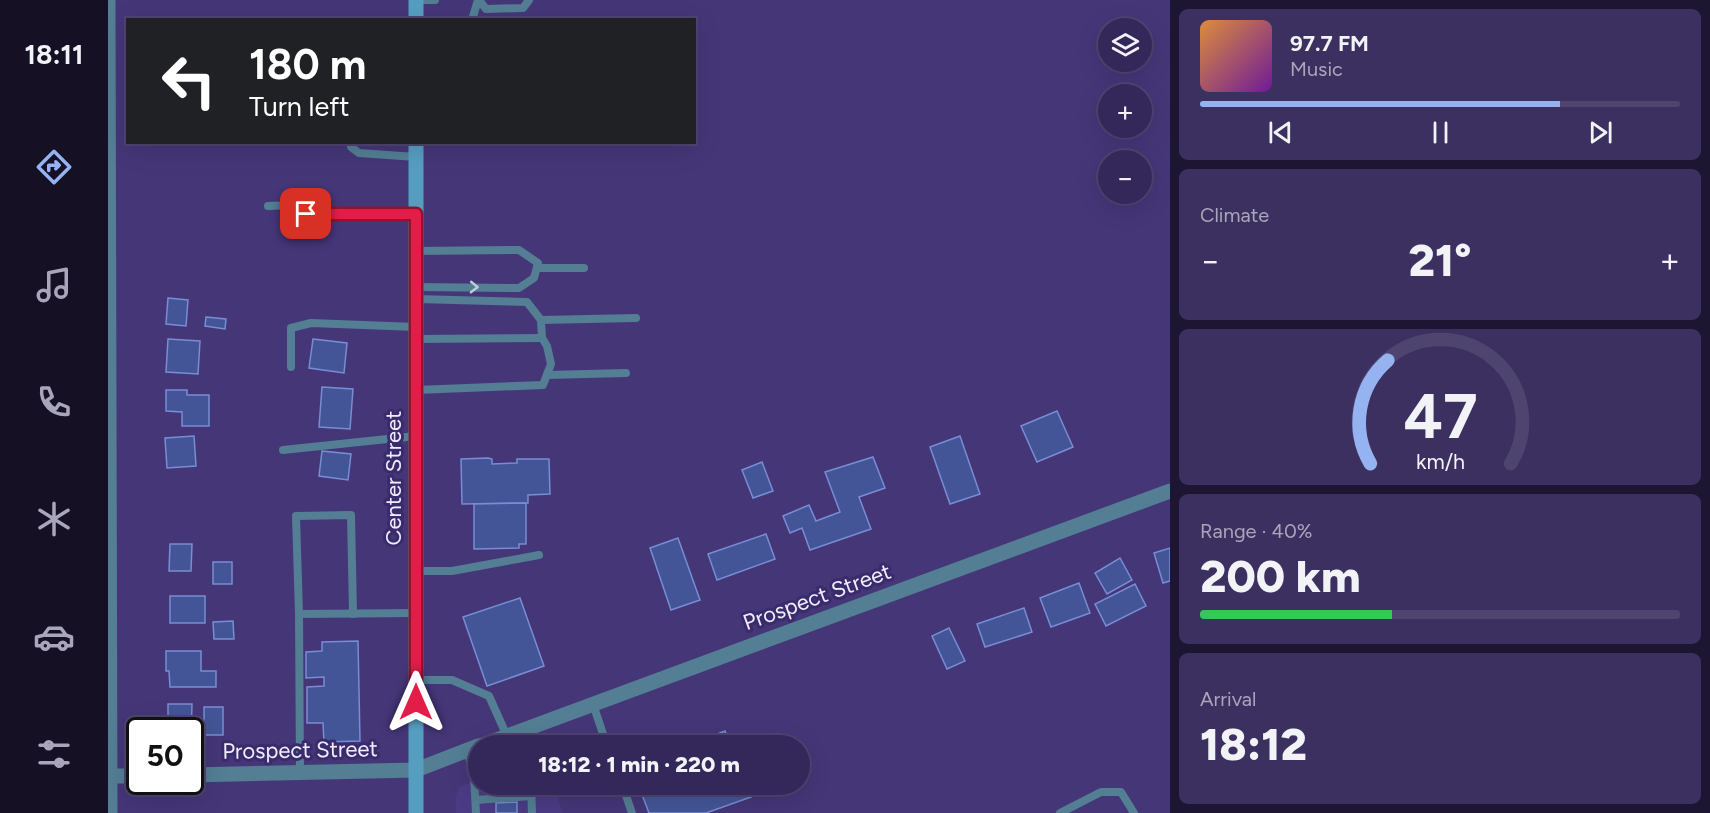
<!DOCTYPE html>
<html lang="en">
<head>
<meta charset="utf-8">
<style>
	:root { --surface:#34285a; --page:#3c3060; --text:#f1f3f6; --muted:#a9a6bb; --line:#4e4470; --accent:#95b2f1 }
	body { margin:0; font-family:Figtree,sans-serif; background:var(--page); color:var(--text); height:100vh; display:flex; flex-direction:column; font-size:22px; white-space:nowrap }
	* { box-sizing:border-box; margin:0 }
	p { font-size:20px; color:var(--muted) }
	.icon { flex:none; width:33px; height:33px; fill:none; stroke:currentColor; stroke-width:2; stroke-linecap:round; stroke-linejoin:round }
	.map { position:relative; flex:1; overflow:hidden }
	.panel { display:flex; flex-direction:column; gap:9px; padding:9px; background:#1d1632; width:540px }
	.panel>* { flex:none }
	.guide { position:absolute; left:18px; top:18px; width:570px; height:126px; border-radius:0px; box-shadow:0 6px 24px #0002,0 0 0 2px var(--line); background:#202124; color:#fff; overflow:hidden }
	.tools { position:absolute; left:990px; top:18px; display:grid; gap:12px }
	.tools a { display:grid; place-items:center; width:54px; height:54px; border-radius:50%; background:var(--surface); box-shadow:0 6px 24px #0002,0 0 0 2px var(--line); font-size:30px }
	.speed { position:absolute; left:18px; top:717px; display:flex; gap:12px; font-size:30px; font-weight:700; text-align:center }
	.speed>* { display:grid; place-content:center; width:78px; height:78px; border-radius:50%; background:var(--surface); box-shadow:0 6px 24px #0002,0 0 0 2px var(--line); line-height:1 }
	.speed .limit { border:3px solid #111; border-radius:9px; background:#fff; color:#111 }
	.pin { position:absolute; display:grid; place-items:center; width:51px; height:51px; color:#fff; margin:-26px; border-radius:12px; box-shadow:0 3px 9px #0006 }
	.me { position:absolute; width:66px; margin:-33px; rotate:0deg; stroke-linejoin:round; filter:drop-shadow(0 0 4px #0008) }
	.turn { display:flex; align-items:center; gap:21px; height:126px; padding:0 24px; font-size:27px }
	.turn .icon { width:78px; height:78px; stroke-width:2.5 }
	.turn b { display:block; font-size:42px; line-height:51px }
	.big { font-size:45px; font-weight:800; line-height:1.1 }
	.panel .tile { flex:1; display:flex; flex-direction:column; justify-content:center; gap:9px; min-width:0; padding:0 21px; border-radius:9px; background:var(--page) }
	.panel .dial { align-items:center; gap:0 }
	.dial svg { height:156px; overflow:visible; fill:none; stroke:var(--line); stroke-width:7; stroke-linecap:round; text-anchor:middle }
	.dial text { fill:var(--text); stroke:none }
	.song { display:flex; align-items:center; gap:18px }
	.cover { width:72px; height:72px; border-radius:9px; background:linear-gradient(135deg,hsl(30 70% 55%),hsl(280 70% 35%)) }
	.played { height:6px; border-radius:3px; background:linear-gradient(90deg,var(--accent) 75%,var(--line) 75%) }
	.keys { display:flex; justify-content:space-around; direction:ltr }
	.heat { display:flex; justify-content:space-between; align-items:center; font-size:33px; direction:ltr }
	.charge { height:9px; border-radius:4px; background:linear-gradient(90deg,#34c759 40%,var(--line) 0) }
	.trip { position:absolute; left:360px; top:735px; width:342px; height:60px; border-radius:30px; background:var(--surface); box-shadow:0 6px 24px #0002,0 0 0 2px var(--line); font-weight:800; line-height:60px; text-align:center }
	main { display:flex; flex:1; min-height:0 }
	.tabs { display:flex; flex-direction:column; width:108px; justify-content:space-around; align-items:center; background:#151024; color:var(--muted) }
	.tabs .icon { width:42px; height:42px }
	.tabs .on { color:var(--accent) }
	.tabs b { font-size:27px; color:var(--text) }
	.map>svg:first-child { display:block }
	.built { fill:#4b3b85 }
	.building { fill:#445597; stroke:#788dd3; stroke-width:1.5 }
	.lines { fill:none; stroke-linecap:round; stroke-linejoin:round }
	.lane { stroke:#537e94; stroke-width:8 }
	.street { stroke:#537e94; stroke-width:15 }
	.secondary { stroke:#569ec0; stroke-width:15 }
	.oneway { stroke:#c0ccde }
	.route-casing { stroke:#92132f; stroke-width:15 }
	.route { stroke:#e11d48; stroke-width:10 }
	.labels { text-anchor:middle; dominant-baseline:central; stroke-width:6; stroke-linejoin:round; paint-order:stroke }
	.street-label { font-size:22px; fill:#efeefe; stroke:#3a2b6c }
</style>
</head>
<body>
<main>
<nav class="tabs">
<b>18:11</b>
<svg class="icon on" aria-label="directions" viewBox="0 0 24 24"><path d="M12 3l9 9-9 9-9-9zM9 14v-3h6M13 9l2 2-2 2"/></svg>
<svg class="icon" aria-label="music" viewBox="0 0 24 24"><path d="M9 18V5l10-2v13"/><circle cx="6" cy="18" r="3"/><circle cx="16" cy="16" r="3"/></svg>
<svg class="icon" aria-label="phone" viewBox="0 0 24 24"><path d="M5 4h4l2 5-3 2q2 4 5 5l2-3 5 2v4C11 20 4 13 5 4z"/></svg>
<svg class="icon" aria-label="climate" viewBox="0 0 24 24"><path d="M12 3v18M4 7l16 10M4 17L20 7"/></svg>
<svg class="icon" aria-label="car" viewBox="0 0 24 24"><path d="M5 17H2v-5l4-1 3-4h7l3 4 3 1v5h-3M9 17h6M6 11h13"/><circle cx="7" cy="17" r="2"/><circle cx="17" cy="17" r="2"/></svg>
<svg class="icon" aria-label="filters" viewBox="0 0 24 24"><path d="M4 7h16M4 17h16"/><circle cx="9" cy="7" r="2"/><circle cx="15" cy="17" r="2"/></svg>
</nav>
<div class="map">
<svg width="1062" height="813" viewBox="0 0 1062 813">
	<rect width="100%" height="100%" fill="#453678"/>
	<polygon class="built" points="370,780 370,784 445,785 455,813 348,813 348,796 351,787"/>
	<g class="building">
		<polygon points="60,298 80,300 78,326 58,324"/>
		<polygon points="98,317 118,319 117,329 97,326"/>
		<polygon points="60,339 92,341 90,374 58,372"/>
		<polygon points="205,339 239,343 236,373 201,368"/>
		<polygon points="214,387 245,389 242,429 211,427"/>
		<polygon points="58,390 79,390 79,395 101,395 101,426 74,426 74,412 58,411"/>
		<polygon points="949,411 965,447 929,462 913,426"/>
		<polygon points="86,436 88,466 59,468 57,438"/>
		<polygon points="852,436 872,494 842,504 822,447"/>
		<polygon points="214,451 243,454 240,480 211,476"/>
		<polygon points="765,457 777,488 751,497 763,529 702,550 694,528 682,533 675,516 701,505 708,521 732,512 717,472"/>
		<polygon points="380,458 384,459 384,464 409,463 409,459 441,459 442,494 420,495 420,503 354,504 353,459"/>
		<polygon points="654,462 665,491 645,498 634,470"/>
		<polygon points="418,503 418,544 411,544 411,548 366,549 366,504"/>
		<polygon points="658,534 667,559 609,580 600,554"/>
		<polygon points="570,538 592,600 563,610 542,548"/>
		<polygon points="62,544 84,544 83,571 61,571"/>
		<polygon points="1062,548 1062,581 1055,583 1046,553"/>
		<polygon points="1012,558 1024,580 999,594 987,573"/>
		<rect x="105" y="562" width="19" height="22"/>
		<polygon points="971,583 982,613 943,627 932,598"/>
		<polygon points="1027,584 1038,606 998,626 987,604"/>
		<rect x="62" y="596" width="35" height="27"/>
		<polygon points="412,598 436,666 379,686 355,617"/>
		<polygon points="916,608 924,632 877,647 869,624"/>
		<polygon points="125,621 126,639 106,639 105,622"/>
		<polygon points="841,628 857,661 839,669 824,636"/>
		<polygon points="250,641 252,741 216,742 215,723 199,723 199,687 216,686 216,677 198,678 198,652 214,651 214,642"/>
		<polygon points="58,651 93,651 93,671 108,671 108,687 62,687 61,671 58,671"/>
		<polygon points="60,704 84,704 83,739 82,730 60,730"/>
		<rect x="96" y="707" width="19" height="28"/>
		<polygon points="617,731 623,746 579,746"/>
		<polygon points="530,784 638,784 643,797 598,813 541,813"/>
		<polygon points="409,802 409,813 388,813 388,803"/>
	</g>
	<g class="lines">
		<g class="lane">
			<polyline points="308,0 327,0"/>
			<polyline points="371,0 378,9 415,8 421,0"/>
			<polyline points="364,20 370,0"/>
			<polyline points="243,142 243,147 251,153 308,157"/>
			<polyline points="160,206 185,205 198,214 308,214"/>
			<polyline points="308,251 411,250 430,263 426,278 411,288 308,287"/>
			<polyline points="429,268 476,268"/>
			<polyline points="433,320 528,318"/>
			<polyline points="308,339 434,338"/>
			<polyline points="183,367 183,328 203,323 308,327"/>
			<polyline points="439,375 518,373"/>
			<polyline points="308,390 435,385 443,364 439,346 434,338 433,320 419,302 308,299"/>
			<polyline points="175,450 308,436"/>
			<polyline points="308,571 344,571 431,555"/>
			<polyline points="191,614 188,516 243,515 245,614"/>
			<polyline points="308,680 344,680 381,696 399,736"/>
			<polyline points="485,704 499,746"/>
			<polyline points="412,731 417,746"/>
			<polyline points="359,750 366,776 368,813"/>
			<polyline points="192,772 191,614 308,613"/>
			<polyline points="423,784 424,813"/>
			<polyline points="514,784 524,813"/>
			<polyline points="368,800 423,796"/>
			<polyline points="952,813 993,792 1013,792 1026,813"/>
		</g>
		<g class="street">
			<polyline points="0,0 2,813"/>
			<polyline points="372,746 1062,491"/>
			<polyline points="82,775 308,770 370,746"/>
			<polyline points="0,776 32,776"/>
		</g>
		<g class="secondary">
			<polyline points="308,0 308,20"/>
			<polyline points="308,813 308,142"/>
		</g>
	</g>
	<defs><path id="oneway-chevron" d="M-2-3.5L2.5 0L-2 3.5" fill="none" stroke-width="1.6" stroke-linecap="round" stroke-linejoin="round" transform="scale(1.5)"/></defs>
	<use class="oneway" href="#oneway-chevron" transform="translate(366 287) rotate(1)"/>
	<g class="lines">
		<defs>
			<polyline id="route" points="198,214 308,214 308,702"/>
		</defs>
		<use href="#route" class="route-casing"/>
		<use href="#route" class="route"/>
	</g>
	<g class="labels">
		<g class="street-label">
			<text transform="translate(285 478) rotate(-90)">Center Street</text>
			<text transform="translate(709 597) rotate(-20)">Prospect Street</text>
			<text transform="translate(192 750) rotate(-1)">Prospect Street</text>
		</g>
	</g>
</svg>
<div class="tools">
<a><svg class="icon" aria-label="layers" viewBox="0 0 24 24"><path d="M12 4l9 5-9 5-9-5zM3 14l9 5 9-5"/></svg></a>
<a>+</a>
<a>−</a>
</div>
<div class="speed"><div class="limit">50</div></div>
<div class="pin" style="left:198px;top:214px;background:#d93025"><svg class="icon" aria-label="arrive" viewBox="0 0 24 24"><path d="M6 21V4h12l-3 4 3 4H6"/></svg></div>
<svg class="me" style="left:308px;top:702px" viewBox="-20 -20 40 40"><path d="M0-17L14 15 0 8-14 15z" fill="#e11d48" stroke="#fff" stroke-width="4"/></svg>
<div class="trip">18:12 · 1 min · 220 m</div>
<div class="guide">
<div class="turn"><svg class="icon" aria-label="left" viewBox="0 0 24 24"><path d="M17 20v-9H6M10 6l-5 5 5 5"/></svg><div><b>180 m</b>Turn left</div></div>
</div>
</div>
<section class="panel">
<div class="tile">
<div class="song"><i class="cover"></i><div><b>97.7 FM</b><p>Music</p></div></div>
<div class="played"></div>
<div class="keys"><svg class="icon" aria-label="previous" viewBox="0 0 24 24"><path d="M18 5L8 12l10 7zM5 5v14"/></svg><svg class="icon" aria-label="pause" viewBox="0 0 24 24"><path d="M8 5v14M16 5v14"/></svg><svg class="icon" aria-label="next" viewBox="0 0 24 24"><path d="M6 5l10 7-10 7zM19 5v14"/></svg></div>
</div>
<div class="tile"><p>Climate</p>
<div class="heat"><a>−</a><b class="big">21°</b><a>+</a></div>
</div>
<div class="tile dial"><svg viewBox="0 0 100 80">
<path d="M14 69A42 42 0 1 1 86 69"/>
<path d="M14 69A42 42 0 0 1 23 16" stroke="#95b2f1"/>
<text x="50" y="56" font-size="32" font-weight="700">47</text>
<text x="50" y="72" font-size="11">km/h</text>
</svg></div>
<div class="tile"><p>Range · 40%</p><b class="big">200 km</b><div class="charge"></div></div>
<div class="tile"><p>Arrival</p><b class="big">18:12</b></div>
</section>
</main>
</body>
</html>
